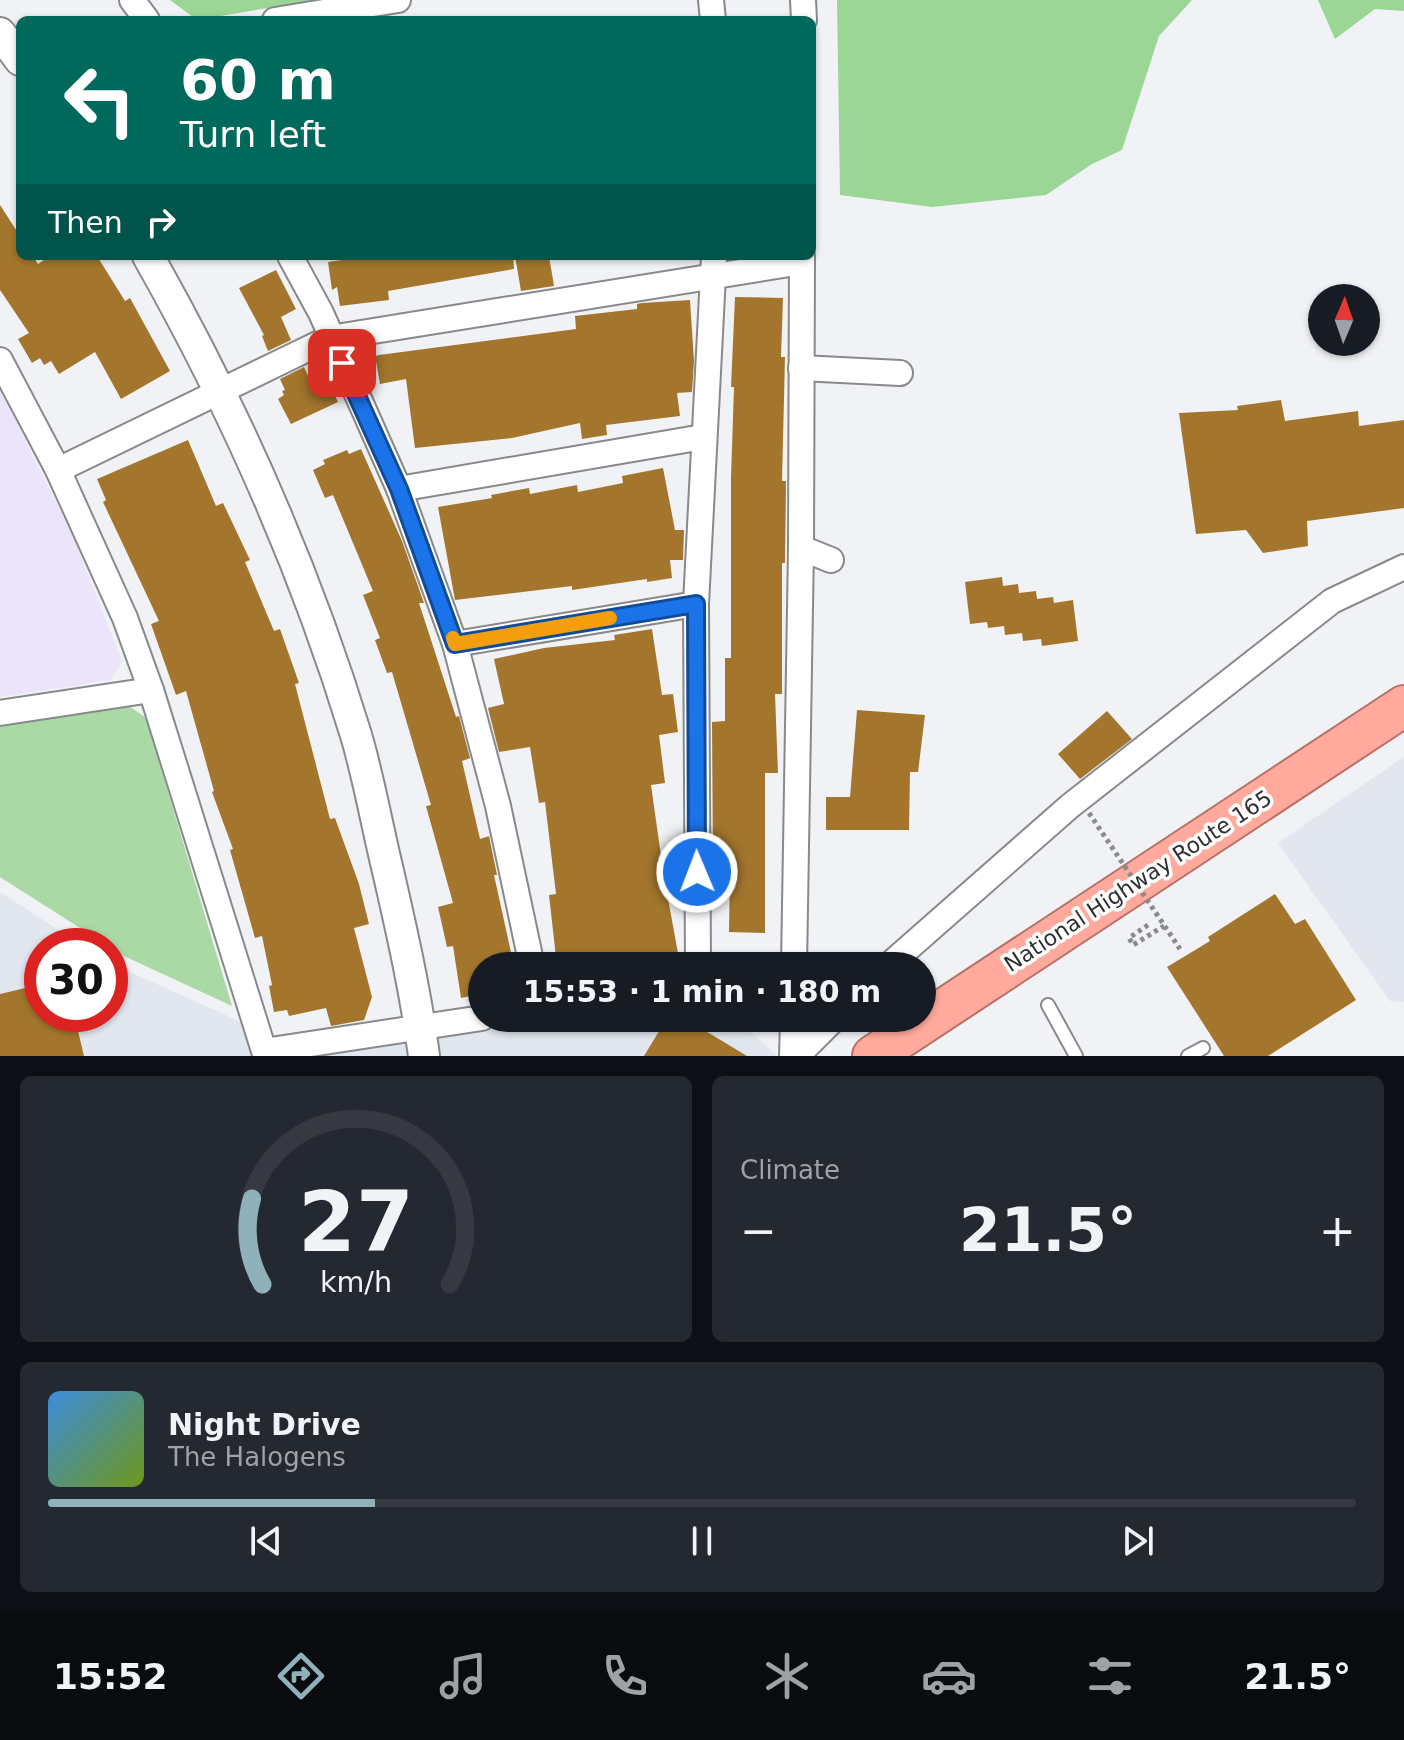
<!DOCTYPE html>
<html lang="en">
<head>
<meta charset="utf-8">
<style>
	:root { --surface:#171b24; --page:#242831; --text:#f1f3f6; --muted:#9ea1a6; --line:#363941; --accent:#8fb2ba }
	body { margin:0; font-family:"DejaVu Sans",sans-serif; background:var(--page); color:var(--text); height:100vh; display:flex; flex-direction:column; font-size:30px; white-space:nowrap }
	* { box-sizing:border-box; margin:0 }
	p { font-size:26px; color:var(--muted) }
	.icon { flex:none; width:44px; height:44px; fill:none; stroke:currentColor; stroke-width:2; stroke-linecap:round; stroke-linejoin:round }
	.map { position:relative; height:1056px; overflow:hidden }
	.sheet { display:flex; flex-direction:column; gap:20px; padding:20px; background:#0d0f14; flex:1 }
	.sheet>* { flex:none }
	.banner { position:absolute; left:16px; top:16px; width:800px; height:244px; border-radius:12px; box-shadow:0 2px 6px #0004; background:#00695c; color:#fff; overflow:hidden }
	.needle { width:52px; rotate:2deg }
	.buttons { position:absolute; left:1308px; top:284px; display:grid; gap:16px }
	.buttons a { display:grid; place-items:center; width:72px; height:72px; border-radius:50%; background:var(--surface); box-shadow:0 2px 6px #0004; font-size:40px }
	.speed { position:absolute; left:24px; top:928px; display:flex; gap:16px; font-size:40px; font-weight:700; text-align:center }
	.speed>* { display:grid; place-content:center; width:104px; height:104px; border-radius:50%; background:var(--surface); box-shadow:0 2px 6px #0004; line-height:1 }
	.speed .limit { border:12px solid #d22; background:#fff; color:#111 }
	.pin { position:absolute; display:grid; place-items:center; width:68px; height:68px; color:#fff; margin:-34px; border-radius:16px; box-shadow:0 4px 12px #0006 }
	.me { position:absolute; width:88px; margin:-44px; rotate:359deg; stroke-linejoin:round; filter:drop-shadow(0 0 6px #0008) }
	.turn { display:flex; align-items:center; gap:28px; height:168px; padding:0 32px; font-size:36px }
	.turn .icon { width:104px; height:104px; stroke-width:2.5 }
	.turn b { display:block; font-size:56px; line-height:68px }
	.then { display:flex; align-items:center; height:76px; padding:0 32px; background:#0003; gap:16px; font-size:30px }
	.big { font-size:60px; font-weight:800; line-height:1.1 }
	.sheet .widget { flex:1; display:flex; flex-direction:column; justify-content:center; gap:12px; min-width:0; padding:0 28px; border-radius:12px; background:var(--page) }
	.sheet .dial { align-items:center; gap:0 }
	.dial svg { height:208px; overflow:visible; fill:none; stroke:var(--line); stroke-width:7; stroke-linecap:round; text-anchor:middle }
	.dial text { fill:var(--text); stroke:none }
	.song { display:flex; align-items:center; gap:24px }
	.cover { width:96px; height:96px; border-radius:12px; background:linear-gradient(135deg,hsl(210 70% 55%),hsl(80 70% 35%)) }
	.played { height:8px; border-radius:4px; background:linear-gradient(90deg,var(--accent) 25%,var(--line) 25%) }
	.keys { display:flex; justify-content:space-around; direction:ltr }
	.heat { display:flex; justify-content:space-between; align-items:center; font-size:44px; direction:ltr }
	.sheet .tiles { flex:1; display:grid; gap:20px; grid-template-columns:1fr 1fr }
	.widget:last-child { grid-column:span 2 }
	.trip { position:absolute; left:468px; top:952px; width:468px; height:80px; border-radius:40px; background:var(--surface); box-shadow:0 2px 6px #0004; font-weight:800; line-height:80px; text-align:center }
	.menu { display:flex; height:128px; justify-content:space-around; align-items:center; background:#090b0e; color:var(--muted) }
	.menu .icon { width:56px; height:56px }
	.menu .on { color:var(--accent) }
	.menu b { font-size:36px; color:var(--text) }
	.map>svg:first-child { display:block }
	.built { fill:#e1e6ef }
	.education { fill:#ebe4fa }
	.green { fill:#aad9a6 }
	.forest { fill:#9bd697 }
	.building { fill:#a4762d }
	.lines { fill:none; stroke-linecap:round; stroke-linejoin:round }
	.service-casing { stroke:#88898b; stroke-width:16 }
	.minor-casing { stroke:#88898b; stroke-width:28 }
	.tertiary-casing { stroke:#88898b; stroke-width:34 }
	.trunk-casing { stroke:#b67167; stroke-width:44 }
	.path { stroke:#8a8b8d; stroke-width:5; stroke-dasharray:4 4; stroke-linecap:butt }
	.service { stroke:#fff; stroke-width:12 }
	.minor { stroke:#fff; stroke-width:24 }
	.tertiary { stroke:#fff; stroke-width:30 }
	.trunk { stroke:#ffaa9c; stroke-width:40 }
	.path-bridge { stroke:#8a8b8d; stroke-width:5; stroke-dasharray:4 4; stroke-linecap:butt }
	.route-casing { stroke:#114b97; stroke-width:20 }
	.route { stroke:#1a73e8; stroke-width:14 }
	.slow { stroke:#f59e0b; stroke-width:14 }
	.labels { text-anchor:middle; dominant-baseline:central; stroke-width:7; stroke-linejoin:round; paint-order:stroke }
	.street-label { font-size:22px; fill:#2e2f30; stroke:#fff }
</style>
</head>
<body>
<div class="map">
<svg width="1404" height="1056" viewBox="0 0 1404 1056">
	<rect width="100%" height="100%" fill="#f1f2f5"/>
	<g class="built">
		<polygon points="1404,757 1404,1002 1390,1001 1278,843"/>
		<polygon points="0,892 83,946 42,946 42,1014 110,1014 110,963 241,1022 255,1056 0,1056"/>
		<polygon points="576,1018 736,1018 777,1056 301,1056"/>
	</g>
	<polygon class="education" points="0,389 74,539 122,661 110,680 0,697"/>
	<polygon class="green" points="129,706 146,718 232,1006 124,956 0,877 0,726"/>
	<g class="forest">
		<polygon points="170,0 315,0 197,20"/>
		<polygon points="837,0 1192,0 1159,36 1122,150 1092,164 1046,195 932,207 840,195"/>
		<polygon points="1318,0 1404,0 1404,11 1375,9 1335,39"/>
	</g>
	<g class="building">
		<polygon points="0,205 20,236 20,256 33,256 38,264 50,256 97,256 125,301 130,298 170,371 121,399 95,352 59,374 51,361 44,365 40,358 32,363 18,339 29,333 0,290"/>
		<polygon points="369,256 513,256 514,269 388,291 389,300 340,306 337,287 332,290 328,262"/>
		<polygon points="515,256 549,256 554,286 521,291"/>
		<polygon points="276,270 296,309 281,317 291,340 268,351 262,336 264,335 239,288"/>
		<polygon points="735,297 783,298 781,357 785,357 782,481 786,481 785,563 782,563 782,694 775,694 778,773 765,773 765,933 729,932 730,866 713,866 712,722 725,721 725,658 731,658 731,477 734,387 731,387"/>
		<polygon points="690,300 694,361 692,392 677,393 680,416 606,425 607,435 582,439 580,423 512,438 415,448 406,379 380,384 375,356 379,355 576,329 575,316 637,309 637,304 642,303"/>
		<polygon points="304,367 309,378 323,371 338,402 291,424 278,399 284,395 282,391 285,390 280,379"/>
		<polygon points="1281,400 1285,421 1358,411 1359,426 1404,420 1404,508 1307,521 1308,546 1263,553 1246,530 1196,534 1179,413 1238,410 1237,406"/>
		<polygon points="188,440 216,506 223,503 250,560 245,562 274,631 280,629 299,683 295,684 330,819 335,818 359,884 369,924 354,928 372,997 364,1020 331,1026 326,1008 289,1016 287,1010 274,1012 269,986 272,985 262,936 255,938 230,850 233,849 212,792 214,791 186,691 176,695 151,624 159,621 103,502 106,500 97,479"/>
		<polygon points="361,449 402,541 424,603 419,603 456,717 459,716 470,758 462,761 480,839 489,836 497,875 494,875 514,966 482,966 482,994 461,998 453,946 447,947 438,907 453,903 426,806 431,805 392,672 387,673 375,640 380,638 363,595 373,591 333,495 325,498 313,470 325,464 323,460 347,450 349,454"/>
		<polygon points="663,468 675,530 684,530 683,560 670,560 672,578 647,582 647,579 572,590 572,586 455,600 438,507 492,498 491,495 529,488 530,494 577,485 578,492 623,483 622,476"/>
		<polygon points="1002,577 1003,586 1018,584 1019,593 1036,591 1037,599 1053,597 1054,603 1073,600 1078,641 1042,646 1041,639 1023,641 1022,633 1005,635 1004,626 988,628 987,622 970,624 965,582"/>
		<polygon points="652,629 662,695 673,694 678,732 659,735 665,783 651,785 664,877 680,964 557,966 549,895 556,894 545,802 539,803 530,747 499,752 488,708 504,704 494,659 544,648 615,640 614,635"/>
		<polygon points="857,710 925,715 918,772 910,772 909,830 826,830 826,797 850,797"/>
		<polygon points="1107,711 1132,739 1080,779 1058,754"/>
		<polygon points="1275,894 1295,924 1305,919 1356,1000 1268,1056 1224,1056 1167,967 1210,941 1208,937"/>
		<polygon points="42,984 42,1014 74,1014 84,1056 0,1056 0,994"/>
		<polygon points="667,1018 684,1018 747,1056 644,1056"/>
	</g>
	<g class="lines">
		<defs>
			<g id="service">
				<polyline points="1048,1005 1076,1056"/>
				<polyline points="1188,1056 1203,1048"/>
			</g>
			<g id="minor">
				<polyline points="132,0 147,20"/>
				<polyline points="711,0 713,20"/>
				<polyline points="803,0 804,20"/>
				<polyline points="275,20 398,0"/>
				<polyline points="290,256 321,313 399,489 455,644 498,806 532,966"/>
				<polyline points="0,360 58,470 125,618 151,690 264,1051 482,1018"/>
				<polyline points="801,368 900,373"/>
				<polyline points="58,470 330,338 802,262"/>
				<polyline points="399,489 703,437"/>
				<polyline points="801,548 831,560"/>
				<polyline points="455,644 696,604"/>
				<polyline points="0,713 151,690"/>
				<polyline points="698,966 696,604 714,256"/>
				<polyline points="794,966 801,548 802,256"/>
				<polyline points="888,966 1070,806 1332,601 1404,567"/>
				<polyline points="792,1056 793,1018"/>
				<polyline points="797,1056 835,1018"/>
			</g>
			<g id="tertiary">
				<polyline points="0,33 20,60"/>
				<path d="M 148,256 C 234,408 305,568 356,735 C 369,779 377,826 388,871 C 402,932 416,994 424,1056"/>
			</g>
			<polyline id="trunk" points="873,1056 1404,706"/>
		</defs>
		<use href="#service" class="service-casing"/>
		<use href="#minor" class="minor-casing"/>
		<use href="#tertiary" class="tertiary-casing"/>
		<use href="#trunk" class="trunk-casing"/>
		<polyline class="path" points="1148,925 1129,938 1133,945 1164,926"/>
		<use href="#service" class="service"/>
		<use href="#minor" class="minor"/>
		<use href="#tertiary" class="tertiary"/>
		<use href="#trunk" class="trunk"/>
		<polyline class="path-bridge" points="1089,813 1180,949"/>
	</g>
	<g class="lines">
		<defs>
			<polyline id="route" points="342,363 399,489 455,644 696,604 697,872"/>
		</defs>
		<use href="#route" class="route-casing"/>
		<use href="#route" class="route"/>
		<polyline class="slow" points="453,638 455,644 610,618"/>
	</g>
	<g class="labels">
		<g class="street-label">
			<text transform="translate(1138 881) rotate(-33)">National Highway Route 165</text>
		</g>
	</g>
</svg>
<div class="buttons">
<a><svg class="needle" viewBox="-14 -14 28 28"><path d="M0-13l5 13h-10z" fill="#e53935"/><path d="M0 13l5-13h-10z" fill="#9ea1a6"/></svg></a>
</div>
<div class="speed"><div class="limit">30</div></div>
<div class="pin" style="left:342px;top:363px;background:#d93025"><svg class="icon" aria-label="arrive" viewBox="0 0 24 24"><path d="M6 21V4h12l-3 4 3 4H6"/></svg></div>
<svg class="me" style="left:697px;top:872px" viewBox="-20 -20 40 40"><circle r="17" fill="#1a73e8" stroke="#fff" stroke-width="3"/><path d="M0-11L8 9 0 5-8 9z" fill="#fff"/></svg>
<div class="trip">15:53 · 1 min · 180 m</div>
<div class="banner">
<div class="turn"><svg class="icon" aria-label="left" viewBox="0 0 24 24"><path d="M17 20v-9H6M10 6l-5 5 5 5"/></svg><div><b>60 m</b>Turn left</div></div>
<div class="then">Then<svg class="icon" aria-label="right" viewBox="0 0 24 24"><path d="M7 20v-9h11M14 6l5 5-5 5"/></svg></div>
</div>
</div>
<section class="sheet">
<div class="tiles">
<div class="widget dial"><svg viewBox="0 0 100 80">
<path d="M14 69A42 42 0 1 1 86 69"/>
<path d="M14 69A42 42 0 0 1 10 36" stroke="#8fb2ba"/>
<text x="50" y="56" font-size="32" font-weight="700">27</text>
<text x="50" y="72" font-size="11">km/h</text>
</svg></div>
<div class="widget"><p>Climate</p>
<div class="heat"><a>−</a><b class="big">21.5°</b><a>+</a></div>
</div>
<div class="widget">
<div class="song"><i class="cover"></i><div><b>Night Drive</b><p>The Halogens</p></div></div>
<div class="played"></div>
<div class="keys"><svg class="icon" aria-label="previous" viewBox="0 0 24 24"><path d="M18 5L8 12l10 7zM5 5v14"/></svg><svg class="icon" aria-label="pause" viewBox="0 0 24 24"><path d="M8 5v14M16 5v14"/></svg><svg class="icon" aria-label="next" viewBox="0 0 24 24"><path d="M6 5l10 7-10 7zM19 5v14"/></svg></div>
</div>
</div>
</section>
<nav class="menu">
<b>15:52</b>
<svg class="icon on" aria-label="directions" viewBox="0 0 24 24"><path d="M12 3l9 9-9 9-9-9zM9 14v-3h6M13 9l2 2-2 2"/></svg>
<svg class="icon" aria-label="music" viewBox="0 0 24 24"><path d="M9 18V5l10-2v13"/><circle cx="6" cy="18" r="3"/><circle cx="16" cy="16" r="3"/></svg>
<svg class="icon" aria-label="phone" viewBox="0 0 24 24"><path d="M5 4h4l2 5-3 2q2 4 5 5l2-3 5 2v4C11 20 4 13 5 4z"/></svg>
<svg class="icon" aria-label="climate" viewBox="0 0 24 24"><path d="M12 3v18M4 7l16 10M4 17L20 7"/></svg>
<svg class="icon" aria-label="car" viewBox="0 0 24 24"><path d="M5 17H2v-5l4-1 3-4h7l3 4 3 1v5h-3M9 17h6M6 11h13"/><circle cx="7" cy="17" r="2"/><circle cx="17" cy="17" r="2"/></svg>
<svg class="icon" aria-label="filters" viewBox="0 0 24 24"><path d="M4 7h16M4 17h16"/><circle cx="9" cy="7" r="2"/><circle cx="15" cy="17" r="2"/></svg>
<b>21.5°</b>
</nav>
</body>
</html>
